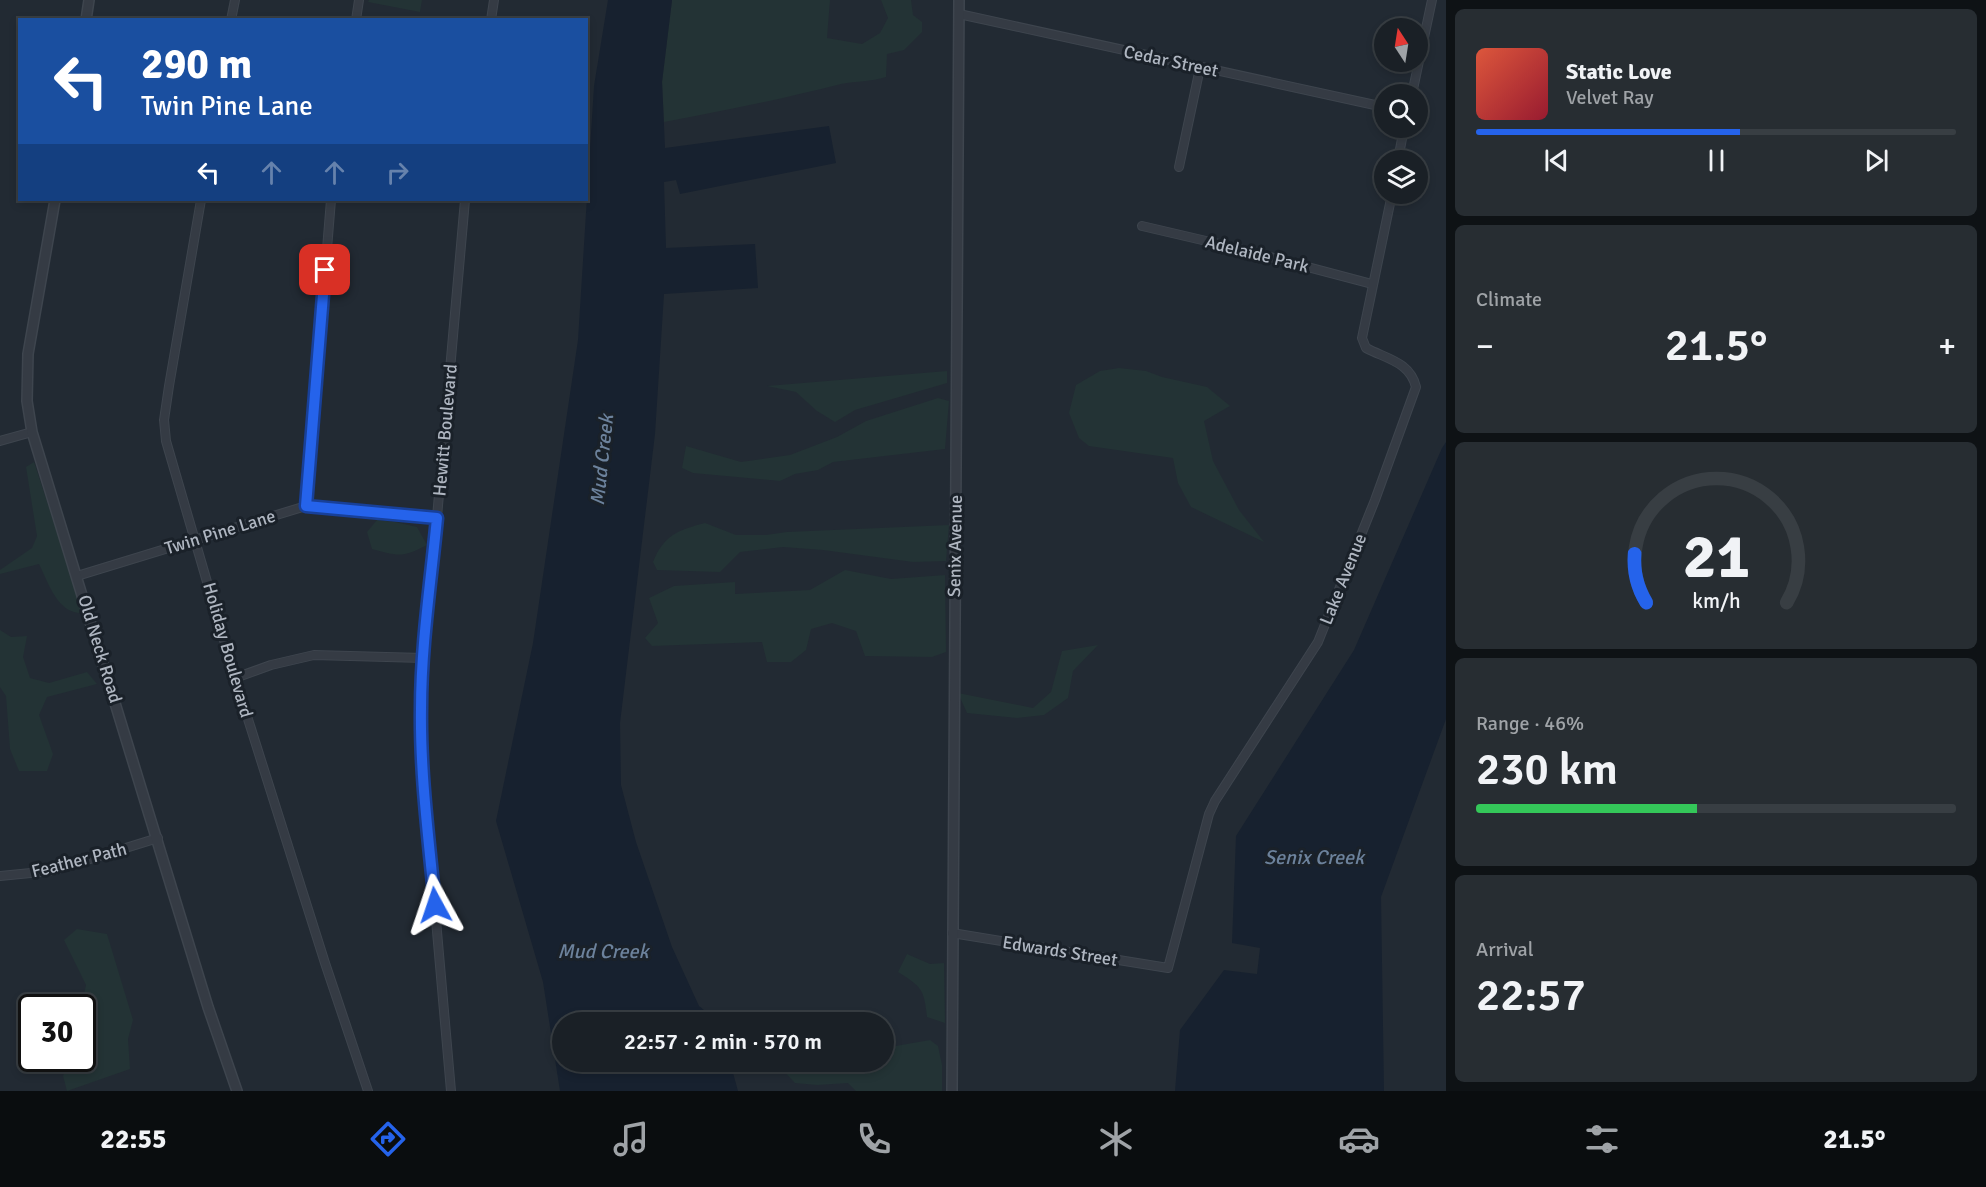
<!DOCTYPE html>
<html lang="en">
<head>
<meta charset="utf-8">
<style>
	:root { --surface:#1a2026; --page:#272d32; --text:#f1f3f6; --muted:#9fa3a7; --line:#383e43; --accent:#2563eb }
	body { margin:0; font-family:Signika,sans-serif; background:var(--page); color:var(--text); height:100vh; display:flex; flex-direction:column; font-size:22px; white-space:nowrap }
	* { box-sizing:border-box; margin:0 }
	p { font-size:20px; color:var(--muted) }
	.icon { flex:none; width:33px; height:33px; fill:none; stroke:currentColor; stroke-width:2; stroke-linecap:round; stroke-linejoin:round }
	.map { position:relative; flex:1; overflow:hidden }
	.side { display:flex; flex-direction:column; gap:9px; padding:9px; background:#0e1215; width:540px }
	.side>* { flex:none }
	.hud { position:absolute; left:18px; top:18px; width:570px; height:183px; border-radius:0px; box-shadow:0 3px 9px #0003,0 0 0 2px var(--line); background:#1a4fa0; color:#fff; overflow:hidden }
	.needle { width:39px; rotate:348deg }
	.buttons { position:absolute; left:1374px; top:18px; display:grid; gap:12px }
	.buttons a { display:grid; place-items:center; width:54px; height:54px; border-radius:50%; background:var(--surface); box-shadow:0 3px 9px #0003,0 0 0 2px var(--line); font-size:30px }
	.speed { position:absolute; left:18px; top:994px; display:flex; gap:12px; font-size:30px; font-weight:700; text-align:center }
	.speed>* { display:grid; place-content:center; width:78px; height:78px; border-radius:50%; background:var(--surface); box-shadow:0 3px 9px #0003,0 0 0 2px var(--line); line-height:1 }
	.speed .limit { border:3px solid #111; border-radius:9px; background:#fff; color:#111 }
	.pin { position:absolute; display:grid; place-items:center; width:51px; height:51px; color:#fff; margin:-26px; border-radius:12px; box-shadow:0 3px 9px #0006 }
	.me { position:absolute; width:66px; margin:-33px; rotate:355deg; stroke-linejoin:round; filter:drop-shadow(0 0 4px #0008) }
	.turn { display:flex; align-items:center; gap:21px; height:126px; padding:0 24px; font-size:27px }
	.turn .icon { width:78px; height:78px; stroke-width:2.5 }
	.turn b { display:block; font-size:42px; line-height:51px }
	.lanes { display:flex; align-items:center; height:57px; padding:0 24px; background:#0003; justify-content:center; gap:30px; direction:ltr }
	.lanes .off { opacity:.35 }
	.big { font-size:45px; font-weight:600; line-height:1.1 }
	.side .widget { flex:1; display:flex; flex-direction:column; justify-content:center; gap:9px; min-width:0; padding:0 21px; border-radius:9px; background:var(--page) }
	.side .dial { align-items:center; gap:0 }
	.dial svg { height:156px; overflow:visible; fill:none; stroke:var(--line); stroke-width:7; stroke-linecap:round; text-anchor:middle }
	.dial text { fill:var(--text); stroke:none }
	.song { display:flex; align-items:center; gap:18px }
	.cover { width:72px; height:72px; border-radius:9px; background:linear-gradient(135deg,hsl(10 70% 55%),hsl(350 70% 35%)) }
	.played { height:6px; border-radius:3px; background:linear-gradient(90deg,var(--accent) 55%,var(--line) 55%) }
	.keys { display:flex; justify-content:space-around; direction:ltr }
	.heat { display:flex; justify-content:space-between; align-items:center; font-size:33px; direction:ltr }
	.charge { height:9px; border-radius:4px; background:linear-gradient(90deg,#34c759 46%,var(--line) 0) }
	.trip { position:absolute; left:552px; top:1012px; width:342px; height:60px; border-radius:30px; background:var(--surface); box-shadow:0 3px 9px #0003,0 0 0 2px var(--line); font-weight:600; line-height:60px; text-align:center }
	.tab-bar { display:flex; height:96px; justify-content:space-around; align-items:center; background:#0a0d0f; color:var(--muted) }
	.tab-bar .icon { width:42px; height:42px }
	.tab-bar .on { color:var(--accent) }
	.tab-bar b { font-size:27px; color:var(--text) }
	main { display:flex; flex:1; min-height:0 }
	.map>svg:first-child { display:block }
	.green { fill:#233335 }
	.water { fill:#17212f }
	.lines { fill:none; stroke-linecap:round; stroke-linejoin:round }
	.minor-casing { stroke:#3e454e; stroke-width:10 }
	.tertiary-casing { stroke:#3e454e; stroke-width:12 }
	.minor { stroke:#353b44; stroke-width:8 }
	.tertiary { stroke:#353b44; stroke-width:9 }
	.route-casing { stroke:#184099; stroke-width:15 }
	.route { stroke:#2563eb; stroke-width:10 }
	.labels { text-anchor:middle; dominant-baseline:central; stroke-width:6; stroke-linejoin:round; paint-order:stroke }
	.street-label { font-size:18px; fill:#afb6c1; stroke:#1a2129 }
	.water-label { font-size:20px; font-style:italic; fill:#6c829c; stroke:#1a2129 }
</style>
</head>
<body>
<main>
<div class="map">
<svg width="1446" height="1091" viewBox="0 0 1446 1091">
	<rect width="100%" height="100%" fill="#222a33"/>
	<g class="green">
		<polygon points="369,0 422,0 420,12 368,2"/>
		<path d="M 672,0 L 830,0 L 827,38 L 862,44 L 880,33 L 888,18 L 881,0 L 911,0 L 913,15 L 922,22 L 922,32 L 904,50 L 887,54 L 886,77 C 871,82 857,81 841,84 C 782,99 723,111 664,122 L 662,82 Z"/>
		<polygon points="1119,368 1146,371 1162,377 1207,387 1230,406 1204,421 1213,461 1239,510 1264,542 1191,507 1178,483 1173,458 1089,446 1079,438 1069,413 1076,385 1100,371"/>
		<polygon points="947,371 947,383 855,410 835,422 817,411 796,392 767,386"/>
		<polygon points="938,398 949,401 945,449 833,462 818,470 795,474 780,481 693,473 682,468 686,446 741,462 790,455 837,437 866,421"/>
		<path d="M 34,462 L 84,613 C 58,615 49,584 39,564 L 0,574 L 0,570 L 32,548 L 37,536 L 26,467 Z"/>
		<path d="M 377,520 L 395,522 L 417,527 L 427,545 C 403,558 398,556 372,549 L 367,532 Z"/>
		<path d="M 705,523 L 736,535 L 766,535 L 787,532 L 949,525 L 946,561 L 913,562 L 823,550 L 783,547 L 740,552 L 720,572 L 657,570 L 653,562 C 664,535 678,530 705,523 Z"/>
		<polygon points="845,570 891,579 945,575 946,652 932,657 865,656 856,631 832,623 811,629 806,650 791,662 767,662 762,642 652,646 645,638 658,623 649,598 674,586 735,582 735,594 810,590"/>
		<polygon points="0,630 11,637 27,636 23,657 30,678 49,683 87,672 97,684 47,697 39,715 53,754 47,771 19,771 10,749 6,696 0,687"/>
		<polygon points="1098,645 1073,671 1068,698 1044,715 1017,718 967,713 958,693 1033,708 1051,692 1062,651"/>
		<polygon points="77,929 107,934 133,1020 128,1039 130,1069 67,1091 63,1076 70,1059 82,1059 81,1008 86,985 64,940"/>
		<path d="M 907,954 L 930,964 L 944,963 L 945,1023 L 927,1017 C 924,989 922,987 898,972 Z"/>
		<polygon points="930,1040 938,1046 942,1065 942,1091 856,1091 848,1083 817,1085 795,1083 779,1066 802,1062 884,1062 884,1048"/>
	</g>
	<g class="water">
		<polygon points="608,0 672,0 662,82 665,148 829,126 836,163 680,194 676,180 664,182 666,248 755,244 758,288 664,294 655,434 620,723 621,785 636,842 672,947 699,1006 720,1023 562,1023 562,1062 730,1062 738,1091 560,1091 543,982 496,821 533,643 578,340 594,86"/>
		<polygon points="1446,442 1446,719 1381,897 1384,1091 1175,1091 1180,1030 1224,970 1257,974 1260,948 1232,943 1236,836 1354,650 1442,448"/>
	</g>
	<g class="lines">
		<defs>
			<g id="minor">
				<polyline points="959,14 1384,107"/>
				<polyline points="231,20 235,0"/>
				<polyline points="356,20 359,0"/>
				<polyline points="491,20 494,0"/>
				<polyline points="1412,94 1432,0"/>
				<polyline points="1398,160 1404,128"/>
				<polyline points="1179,167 1200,68"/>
				<polyline points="201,200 169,386 164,420 166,441 235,678 325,963 368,1091"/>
				<polyline points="1142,226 1232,247 1372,284"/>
				<polyline points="0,441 32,432"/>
				<polyline points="306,506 331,200"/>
				<polyline points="77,576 306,506 437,518"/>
				<polyline points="235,678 271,665 314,655 423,658"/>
				<polyline points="0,876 51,871 158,838"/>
				<path d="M 952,933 L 1168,968 L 1209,814 L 1215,801 L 1318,642 L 1375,500 L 1416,387 C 1410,362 1387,359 1366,348 L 1362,338 L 1392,194"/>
				<path d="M 451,1091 L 421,749 C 420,671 430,595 437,517 C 447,411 456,305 465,200"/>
			</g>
			<g id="tertiary">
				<polyline points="86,20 89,0"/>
				<polyline points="55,200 28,354 27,401 32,432 208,1007 237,1091"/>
				<polyline points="952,1091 959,0"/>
			</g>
		</defs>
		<use href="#minor" class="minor-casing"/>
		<use href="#tertiary" class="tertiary-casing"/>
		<use href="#minor" class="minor"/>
		<use href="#tertiary" class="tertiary"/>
	</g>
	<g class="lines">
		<defs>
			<path id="route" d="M 325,270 L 306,506 L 437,518 C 431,581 421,645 421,709 C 420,774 429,841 435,905"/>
		</defs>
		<use href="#route" class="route-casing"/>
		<use href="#route" class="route"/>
	</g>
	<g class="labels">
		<g class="street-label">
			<text transform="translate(1171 61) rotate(12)">Cedar Street</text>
			<text transform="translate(1257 254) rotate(14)">Adelaide Park</text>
			<text transform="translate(445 430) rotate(-85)">Hewitt Boulevard</text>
			<text transform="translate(220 532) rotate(-17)">Twin Pine Lane</text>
			<text transform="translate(955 546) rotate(-89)">Senix Avenue</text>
			<text transform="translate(1343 579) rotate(-68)">Lake Avenue</text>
			<text transform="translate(100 649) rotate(73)">Old Neck Road</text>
			<text transform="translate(228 650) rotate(74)">Holiday Boulevard</text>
			<text transform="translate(79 860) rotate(-14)">Feather Path</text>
			<text transform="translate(1060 951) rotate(9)">Edwards Street</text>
		</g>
		<g class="water-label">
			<text transform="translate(602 460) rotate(-84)">Mud Creek</text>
			<text x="1314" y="857">Senix Creek</text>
			<text x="603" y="951">Mud Creek</text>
		</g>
	</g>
</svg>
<div class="buttons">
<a><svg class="needle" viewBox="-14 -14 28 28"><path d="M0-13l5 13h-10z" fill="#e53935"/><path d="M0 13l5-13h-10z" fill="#9fa3a7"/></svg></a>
<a><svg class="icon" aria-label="search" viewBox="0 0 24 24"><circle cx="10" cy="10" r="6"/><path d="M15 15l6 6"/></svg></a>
<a><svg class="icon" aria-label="layers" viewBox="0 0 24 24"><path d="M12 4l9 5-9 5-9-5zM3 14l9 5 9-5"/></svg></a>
</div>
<div class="speed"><div class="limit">30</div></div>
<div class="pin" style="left:325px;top:270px;background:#d93025"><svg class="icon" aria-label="arrive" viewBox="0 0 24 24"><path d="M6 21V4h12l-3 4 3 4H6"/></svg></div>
<svg class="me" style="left:435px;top:905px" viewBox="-20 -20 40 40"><path d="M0-17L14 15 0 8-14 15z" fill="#2563eb" stroke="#fff" stroke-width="4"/></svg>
<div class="trip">22:57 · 2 min · 570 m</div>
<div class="hud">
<div class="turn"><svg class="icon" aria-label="left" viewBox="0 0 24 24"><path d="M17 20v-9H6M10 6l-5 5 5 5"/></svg><div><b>290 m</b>Twin Pine Lane</div></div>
<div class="lanes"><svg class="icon" aria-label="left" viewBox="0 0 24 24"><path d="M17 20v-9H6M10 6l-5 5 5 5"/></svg><svg class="icon off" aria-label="ahead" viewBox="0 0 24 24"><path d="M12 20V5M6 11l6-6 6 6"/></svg><svg class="icon off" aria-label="ahead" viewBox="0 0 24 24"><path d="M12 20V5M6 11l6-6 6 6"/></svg><svg class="icon off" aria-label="right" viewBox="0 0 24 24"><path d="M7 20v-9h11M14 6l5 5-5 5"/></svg></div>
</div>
</div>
<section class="side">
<div class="widget">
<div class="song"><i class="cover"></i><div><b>Static Love</b><p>Velvet Ray</p></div></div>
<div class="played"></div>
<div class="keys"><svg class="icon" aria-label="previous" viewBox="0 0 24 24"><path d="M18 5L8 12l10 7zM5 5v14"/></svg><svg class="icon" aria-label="pause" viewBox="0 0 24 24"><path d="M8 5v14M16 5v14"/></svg><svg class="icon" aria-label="next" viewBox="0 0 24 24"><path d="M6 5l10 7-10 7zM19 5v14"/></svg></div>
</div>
<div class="widget"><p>Climate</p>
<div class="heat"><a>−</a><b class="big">21.5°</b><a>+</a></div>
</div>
<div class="widget dial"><svg viewBox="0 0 100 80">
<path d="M14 69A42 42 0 1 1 86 69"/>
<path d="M14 69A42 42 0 0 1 8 44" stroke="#2563eb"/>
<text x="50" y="56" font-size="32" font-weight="700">21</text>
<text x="50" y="72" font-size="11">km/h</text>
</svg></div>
<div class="widget"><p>Range · 46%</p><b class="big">230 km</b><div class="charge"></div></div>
<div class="widget"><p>Arrival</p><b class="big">22:57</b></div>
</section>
</main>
<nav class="tab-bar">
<b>22:55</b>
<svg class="icon on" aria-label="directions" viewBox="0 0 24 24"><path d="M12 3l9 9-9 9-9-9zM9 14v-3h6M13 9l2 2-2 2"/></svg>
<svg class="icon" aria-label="music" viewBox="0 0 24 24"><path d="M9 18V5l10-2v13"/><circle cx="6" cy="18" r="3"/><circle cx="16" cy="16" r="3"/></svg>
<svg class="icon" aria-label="phone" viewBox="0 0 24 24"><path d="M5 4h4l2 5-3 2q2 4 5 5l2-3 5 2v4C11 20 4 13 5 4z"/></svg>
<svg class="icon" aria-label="climate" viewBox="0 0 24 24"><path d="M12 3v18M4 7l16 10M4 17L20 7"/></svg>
<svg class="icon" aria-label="car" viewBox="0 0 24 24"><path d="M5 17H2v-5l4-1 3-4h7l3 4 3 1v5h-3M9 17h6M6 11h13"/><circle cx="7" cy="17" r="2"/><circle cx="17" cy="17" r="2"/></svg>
<svg class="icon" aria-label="filters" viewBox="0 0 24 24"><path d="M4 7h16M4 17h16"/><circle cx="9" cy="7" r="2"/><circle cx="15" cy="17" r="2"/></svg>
<b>21.5°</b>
</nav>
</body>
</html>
